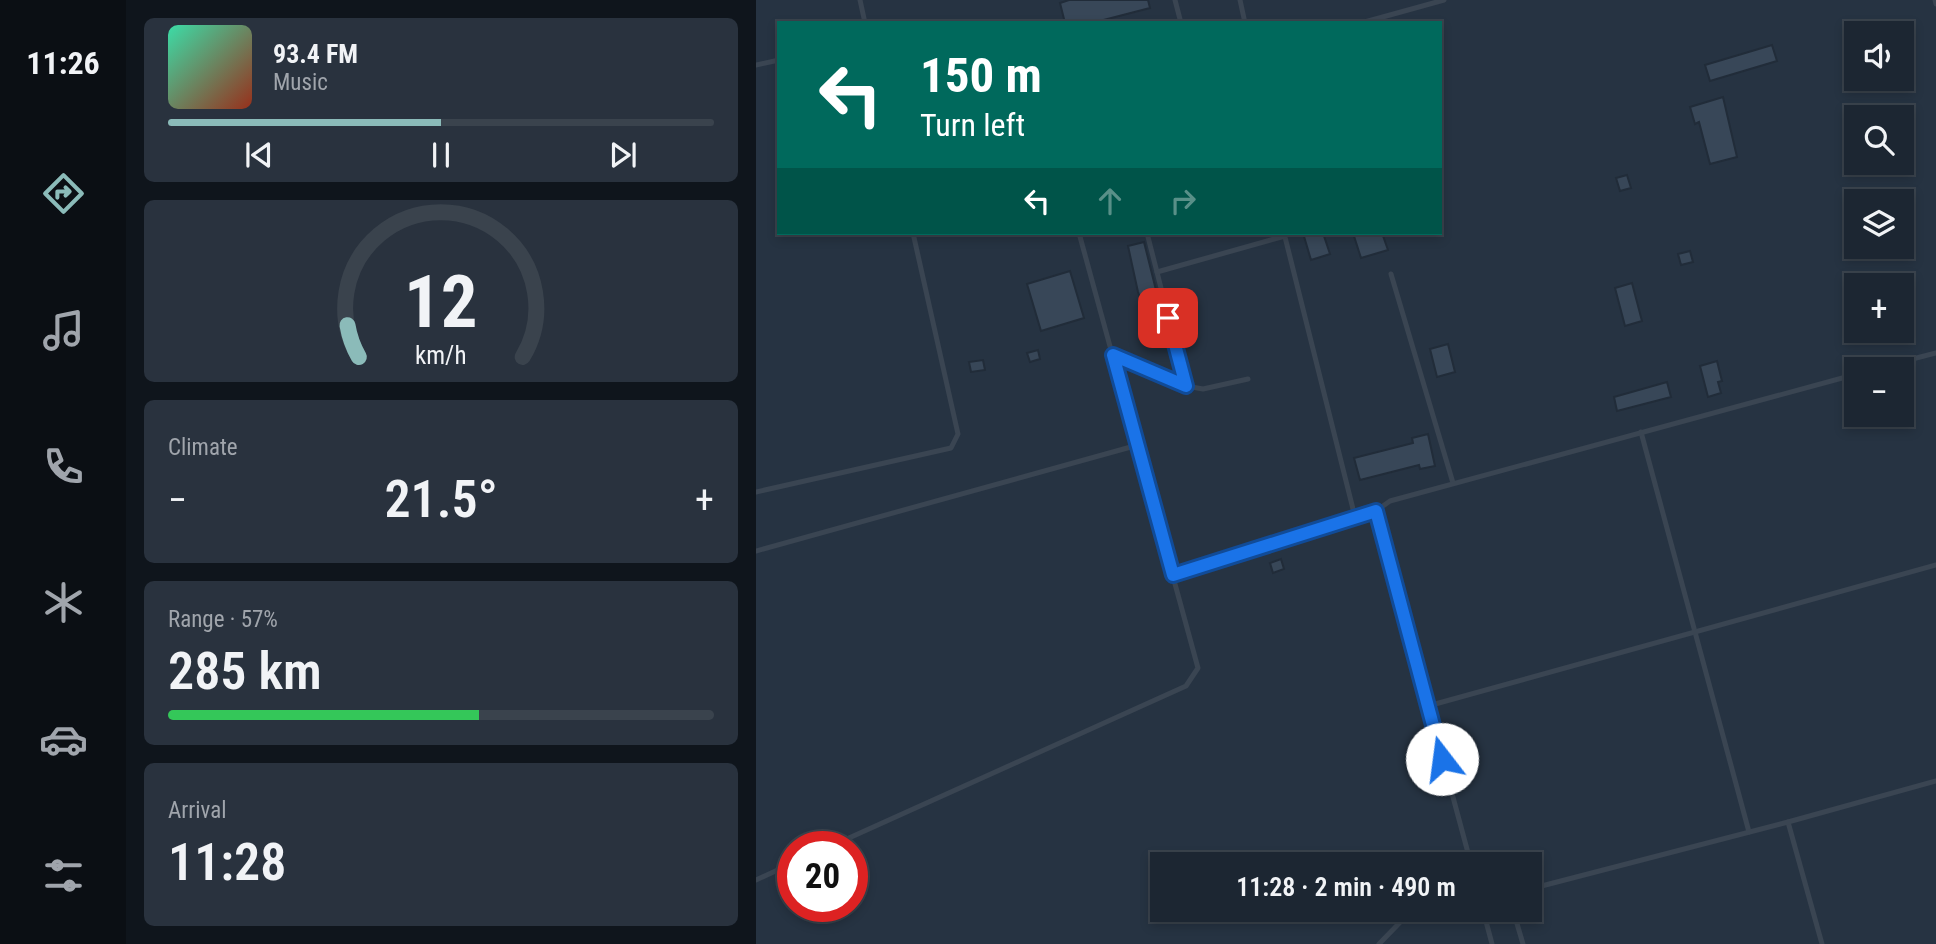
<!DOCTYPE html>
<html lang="en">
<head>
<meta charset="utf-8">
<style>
	:root { --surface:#1c2632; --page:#29323e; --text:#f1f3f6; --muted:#a0a5ac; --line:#3a434d; --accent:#8bbbb9 }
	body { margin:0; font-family:"Roboto Condensed",sans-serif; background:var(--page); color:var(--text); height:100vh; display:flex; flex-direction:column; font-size:26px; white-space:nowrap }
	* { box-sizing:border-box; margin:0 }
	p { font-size:23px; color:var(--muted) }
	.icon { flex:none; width:38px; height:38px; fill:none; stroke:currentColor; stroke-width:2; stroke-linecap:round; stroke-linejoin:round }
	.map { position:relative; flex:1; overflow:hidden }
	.sheet { display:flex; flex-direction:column; gap:18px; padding:18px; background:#0f151c; width:630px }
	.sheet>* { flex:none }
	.banner { position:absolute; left:21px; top:21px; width:665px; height:214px; border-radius:0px; box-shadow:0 4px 10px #0003,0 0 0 2px var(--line); background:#00695c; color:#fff; overflow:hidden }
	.tools { position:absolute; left:1088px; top:21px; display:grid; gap:14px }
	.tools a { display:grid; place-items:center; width:70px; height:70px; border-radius:0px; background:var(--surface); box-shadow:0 4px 10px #0003,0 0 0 2px var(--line); font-size:35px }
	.speed { position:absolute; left:21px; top:831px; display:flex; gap:14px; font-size:35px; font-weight:700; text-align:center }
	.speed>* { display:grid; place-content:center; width:91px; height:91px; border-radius:50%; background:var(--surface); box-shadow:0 4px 10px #0003,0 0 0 2px var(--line); line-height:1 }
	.speed .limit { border:10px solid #d22; background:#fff; color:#111 }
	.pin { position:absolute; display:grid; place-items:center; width:60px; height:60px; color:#fff; margin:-30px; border-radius:14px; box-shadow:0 4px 10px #0006 }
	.me { position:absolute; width:77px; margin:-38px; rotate:345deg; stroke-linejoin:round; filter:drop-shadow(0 0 5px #0008) }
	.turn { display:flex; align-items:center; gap:24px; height:147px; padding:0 28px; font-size:32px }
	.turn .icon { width:91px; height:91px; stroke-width:2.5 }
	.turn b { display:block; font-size:49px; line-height:60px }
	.lanes { display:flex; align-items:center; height:66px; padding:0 28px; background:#0003; justify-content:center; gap:35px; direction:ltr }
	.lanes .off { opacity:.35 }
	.big { font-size:52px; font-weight:600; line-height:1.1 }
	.sheet .tile { flex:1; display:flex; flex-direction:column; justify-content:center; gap:10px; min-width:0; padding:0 24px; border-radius:10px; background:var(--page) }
	.sheet .dial { align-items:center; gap:0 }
	.dial svg { height:182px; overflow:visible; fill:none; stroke:var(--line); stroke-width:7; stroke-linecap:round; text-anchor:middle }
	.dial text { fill:var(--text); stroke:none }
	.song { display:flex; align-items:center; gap:21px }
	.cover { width:84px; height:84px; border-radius:10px; background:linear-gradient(135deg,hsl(160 70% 55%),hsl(10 70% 35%)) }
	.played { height:7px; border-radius:4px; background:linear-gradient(90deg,var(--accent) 50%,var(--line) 50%) }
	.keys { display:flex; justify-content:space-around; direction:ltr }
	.heat { display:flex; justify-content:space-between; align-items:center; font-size:38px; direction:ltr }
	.charge { height:10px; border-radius:5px; background:linear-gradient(90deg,#34c759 57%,var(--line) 0) }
	.trip { position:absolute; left:394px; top:852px; width:392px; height:70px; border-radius:0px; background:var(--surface); box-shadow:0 4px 10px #0003,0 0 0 2px var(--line); font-weight:600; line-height:70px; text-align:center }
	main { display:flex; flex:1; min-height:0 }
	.tabs { display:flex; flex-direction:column; width:126px; justify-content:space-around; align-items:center; background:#0b0f14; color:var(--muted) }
	.tabs .icon { width:49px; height:49px }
	.tabs .on { color:var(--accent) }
	.tabs b { font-size:32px; color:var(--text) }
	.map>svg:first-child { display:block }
	.building { fill:#384758; stroke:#212c39; stroke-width:2 }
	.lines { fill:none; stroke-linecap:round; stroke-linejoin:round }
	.service { stroke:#3a4552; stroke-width:5 }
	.route-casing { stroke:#114b97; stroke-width:18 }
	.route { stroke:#1a73e8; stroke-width:12 }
</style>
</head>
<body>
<main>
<nav class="tabs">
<b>11:26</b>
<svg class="icon on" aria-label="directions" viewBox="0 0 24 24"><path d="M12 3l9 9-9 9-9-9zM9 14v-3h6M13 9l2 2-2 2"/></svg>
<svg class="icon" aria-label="music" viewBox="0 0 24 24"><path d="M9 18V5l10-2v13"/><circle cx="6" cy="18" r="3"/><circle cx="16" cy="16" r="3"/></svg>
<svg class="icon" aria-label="phone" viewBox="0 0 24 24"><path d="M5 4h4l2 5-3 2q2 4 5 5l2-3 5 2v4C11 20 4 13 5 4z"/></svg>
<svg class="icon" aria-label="climate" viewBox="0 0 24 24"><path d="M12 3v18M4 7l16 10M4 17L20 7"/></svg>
<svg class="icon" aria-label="car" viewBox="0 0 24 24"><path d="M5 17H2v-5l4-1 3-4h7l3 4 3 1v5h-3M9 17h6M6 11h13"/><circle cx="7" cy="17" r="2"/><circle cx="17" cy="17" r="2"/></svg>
<svg class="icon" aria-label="filters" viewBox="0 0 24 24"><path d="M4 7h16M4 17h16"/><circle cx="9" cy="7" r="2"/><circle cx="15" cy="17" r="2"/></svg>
</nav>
<section class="sheet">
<div class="tile">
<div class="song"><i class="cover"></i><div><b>93.4 FM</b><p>Music</p></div></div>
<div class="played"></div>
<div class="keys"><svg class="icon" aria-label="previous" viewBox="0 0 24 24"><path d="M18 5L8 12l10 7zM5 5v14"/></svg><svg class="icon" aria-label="pause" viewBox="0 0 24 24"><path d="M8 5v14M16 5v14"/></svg><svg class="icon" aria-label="next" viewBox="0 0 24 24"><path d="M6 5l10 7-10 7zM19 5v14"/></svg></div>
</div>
<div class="tile dial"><svg viewBox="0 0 100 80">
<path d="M14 69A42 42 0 1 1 86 69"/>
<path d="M14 69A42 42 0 0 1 9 55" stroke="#8bbbb9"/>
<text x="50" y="56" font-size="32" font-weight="700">12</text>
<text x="50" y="72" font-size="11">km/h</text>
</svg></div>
<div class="tile"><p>Climate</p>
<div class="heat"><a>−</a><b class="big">21.5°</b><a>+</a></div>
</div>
<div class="tile"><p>Range · 57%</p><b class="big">285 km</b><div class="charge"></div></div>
<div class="tile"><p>Arrival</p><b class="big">11:28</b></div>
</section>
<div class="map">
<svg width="1180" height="944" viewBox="0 0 1180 944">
	<rect width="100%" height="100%" fill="#263342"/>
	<g class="building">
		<polygon points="313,0 392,0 394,8 336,23 309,23 304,3"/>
		<polygon points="1016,45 1021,61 954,81 949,65"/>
		<polygon points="967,97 981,157 954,164 943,122 939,124 934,107"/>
		<polygon points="871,175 875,188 864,191 860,178"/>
		<polygon points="547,233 567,233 574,254 555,260"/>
		<polygon points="597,233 626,233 632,250 605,258"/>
		<polygon points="388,242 406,314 403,314 406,322 394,326 382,292 372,246"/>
		<polygon points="934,251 937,262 925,265 922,254"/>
		<polygon points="314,271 328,318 285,331 271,284"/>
		<polygon points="876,283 886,321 869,326 859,288"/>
		<polygon points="692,344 699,372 681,377 674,349"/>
		<polygon points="282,350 284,359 274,362 271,353"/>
		<polygon points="227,360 229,370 215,372 213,362"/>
		<polygon points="961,361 966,381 962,382 965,393 952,397 944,366"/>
		<polygon points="911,382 915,397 861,411 858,397"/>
		<polygon points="672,434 679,466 664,469 663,465 604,480 598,458 657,443 656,438"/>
		<polygon points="525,559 528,569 517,573 514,563"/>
	</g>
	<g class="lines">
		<g class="service">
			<polyline points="104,0 109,23"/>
			<polyline points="419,0 425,23"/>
			<polyline points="484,0 489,23"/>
			<polyline points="1179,0 1180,4"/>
			<polyline points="605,23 688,0"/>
			<polyline points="0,65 23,60"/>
			<polyline points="391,233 430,386"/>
			<polyline points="528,233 599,517"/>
			<polyline points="401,272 529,236"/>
			<polyline points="635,274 697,483"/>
			<polyline points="357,355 430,386 447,389 492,379"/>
			<polyline points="1118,369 1180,353"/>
			<polyline points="885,432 993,832"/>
			<polyline points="0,492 195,448 202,434 157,233"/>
			<polyline points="620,511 634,501 1101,374"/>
			<polyline points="0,551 382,445"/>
			<polyline points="417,575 620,511 715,864"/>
			<polyline points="672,706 1180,565"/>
			<polyline points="1032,822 1066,944"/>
			<polyline points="73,847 430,686 442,668 323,233"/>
			<polyline points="0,880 37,863"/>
			<polyline points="774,889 1032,822 1180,781"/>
			<polyline points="727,910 736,944"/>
			<polyline points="757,910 767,944"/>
			<polyline points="623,944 656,910"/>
		</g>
	</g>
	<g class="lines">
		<defs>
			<polyline id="route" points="412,318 430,386 357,355 417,575 620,511 686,759"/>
		</defs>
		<use href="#route" class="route-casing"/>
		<use href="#route" class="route"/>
	</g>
</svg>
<div class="tools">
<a><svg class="icon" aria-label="sound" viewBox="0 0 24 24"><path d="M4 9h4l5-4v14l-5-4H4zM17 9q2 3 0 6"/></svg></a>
<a><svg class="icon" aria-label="search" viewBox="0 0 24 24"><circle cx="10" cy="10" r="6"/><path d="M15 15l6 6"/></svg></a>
<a><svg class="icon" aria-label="layers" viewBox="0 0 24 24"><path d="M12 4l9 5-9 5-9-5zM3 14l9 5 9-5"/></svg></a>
<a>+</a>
<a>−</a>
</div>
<div class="speed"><div class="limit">20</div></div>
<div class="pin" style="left:412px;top:318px;background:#d93025"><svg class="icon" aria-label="arrive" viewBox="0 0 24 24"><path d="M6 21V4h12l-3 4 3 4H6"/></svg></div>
<svg class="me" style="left:686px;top:759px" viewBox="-20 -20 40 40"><circle r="19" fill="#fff"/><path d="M0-13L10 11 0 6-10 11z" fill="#1a73e8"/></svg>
<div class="trip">11:28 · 2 min · 490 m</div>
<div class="banner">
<div class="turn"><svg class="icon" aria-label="left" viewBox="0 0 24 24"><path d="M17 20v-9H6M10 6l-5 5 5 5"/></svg><div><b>150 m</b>Turn left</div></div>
<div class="lanes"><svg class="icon" aria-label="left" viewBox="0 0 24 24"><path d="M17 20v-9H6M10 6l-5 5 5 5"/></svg><svg class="icon off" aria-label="ahead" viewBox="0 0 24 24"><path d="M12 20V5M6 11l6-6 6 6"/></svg><svg class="icon off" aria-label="right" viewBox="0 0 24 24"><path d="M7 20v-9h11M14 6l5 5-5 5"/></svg></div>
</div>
</div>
</main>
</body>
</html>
